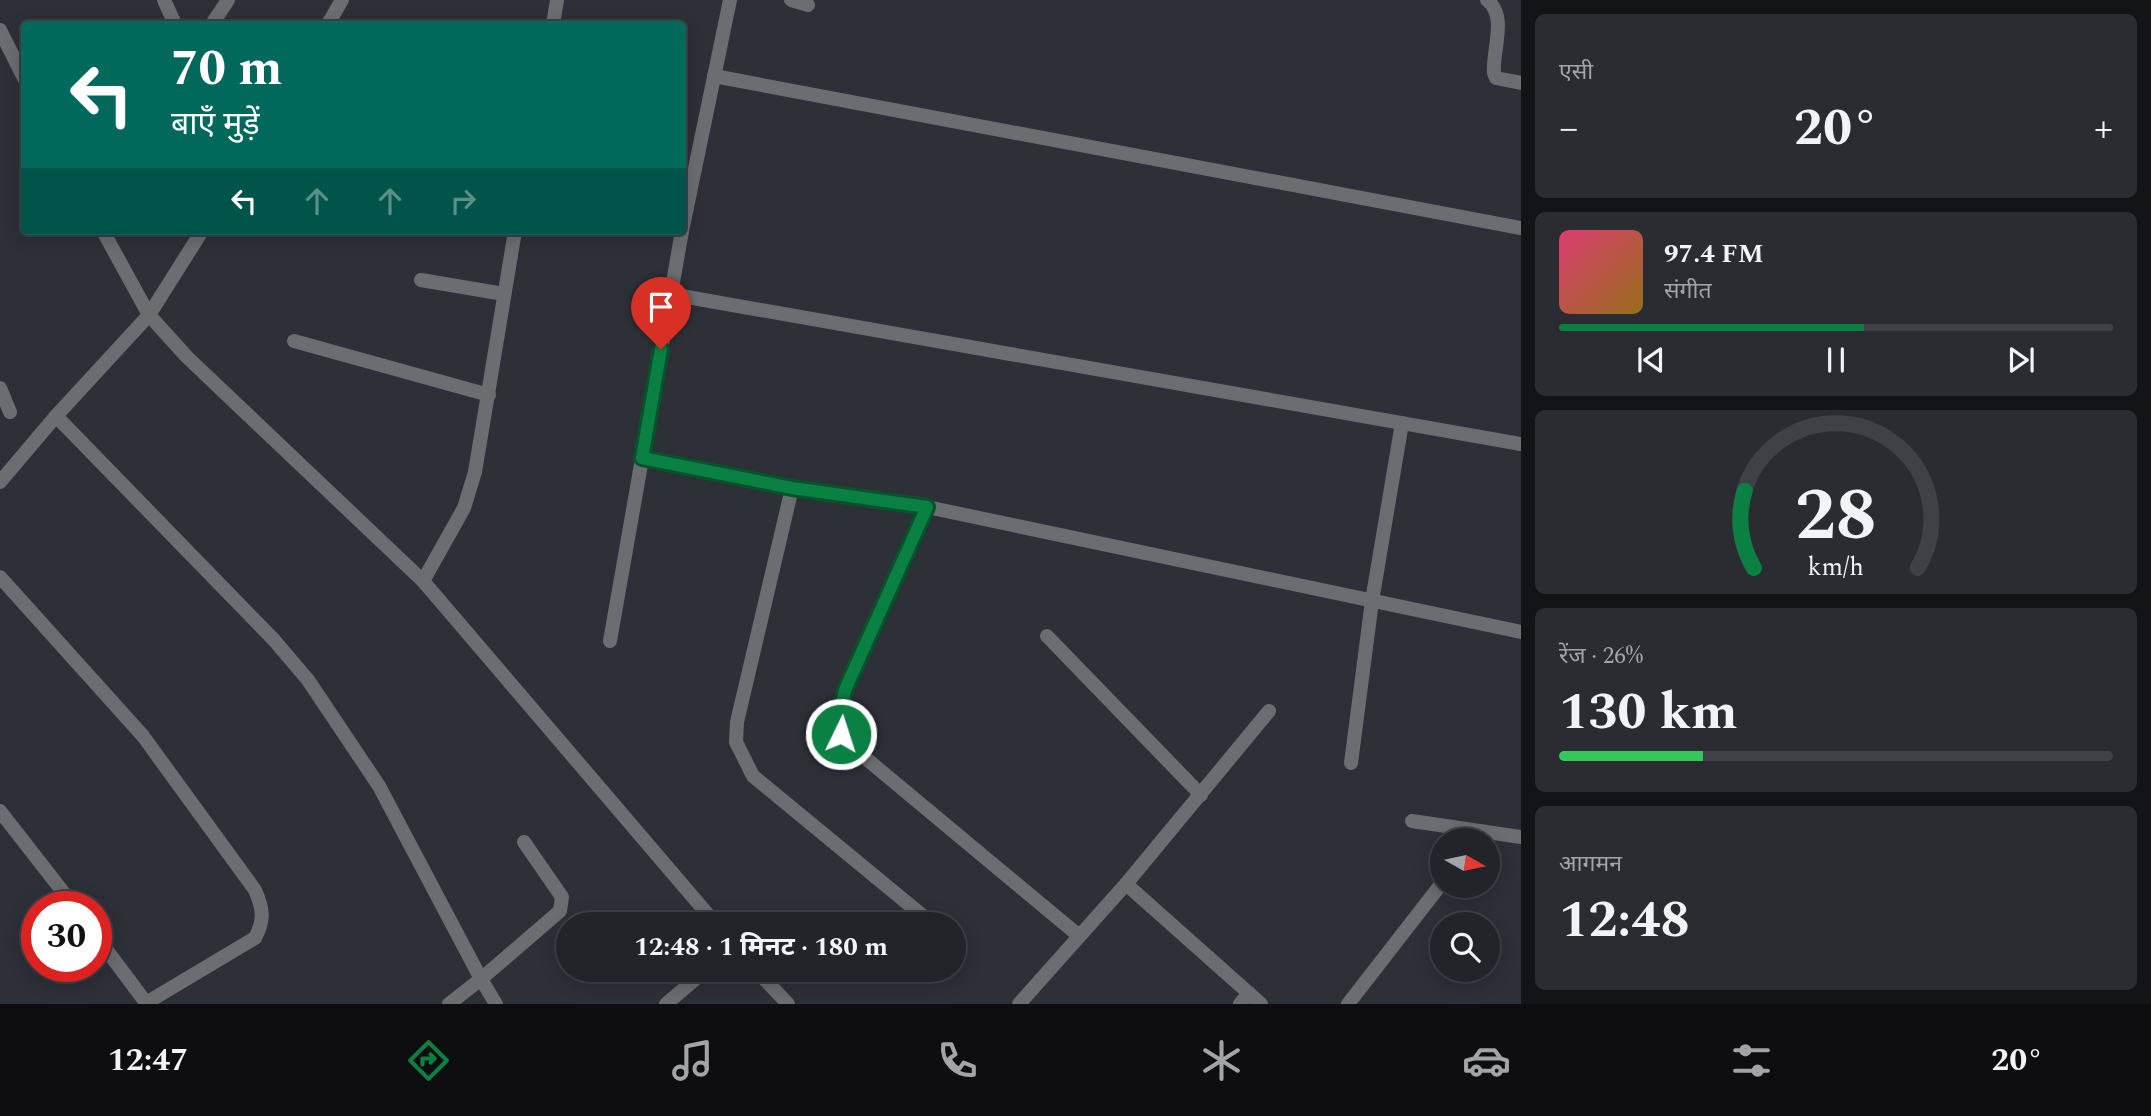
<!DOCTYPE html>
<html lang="hi">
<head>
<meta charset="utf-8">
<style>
	:root { --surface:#22242a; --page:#2a2c32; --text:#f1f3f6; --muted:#a2a4a8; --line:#3f4147; --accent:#0b8043 }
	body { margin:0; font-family:Spectral,"Noto Sans Devanagari",serif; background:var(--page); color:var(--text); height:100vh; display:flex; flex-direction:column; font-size:26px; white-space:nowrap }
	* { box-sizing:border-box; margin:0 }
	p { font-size:23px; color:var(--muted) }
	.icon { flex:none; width:38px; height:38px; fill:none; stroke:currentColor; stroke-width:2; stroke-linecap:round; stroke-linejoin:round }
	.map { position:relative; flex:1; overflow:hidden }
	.panel { display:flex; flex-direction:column; gap:14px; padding:14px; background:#131417; width:630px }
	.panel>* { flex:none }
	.top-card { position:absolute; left:21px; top:21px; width:665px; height:214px; border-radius:7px; box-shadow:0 4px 18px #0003,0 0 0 2px var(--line); background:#00695c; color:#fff; overflow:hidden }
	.needle { width:46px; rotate:99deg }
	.controls { position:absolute; left:1430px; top:828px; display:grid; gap:14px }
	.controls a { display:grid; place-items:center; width:70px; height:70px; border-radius:50%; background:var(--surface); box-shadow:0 4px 18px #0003,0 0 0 2px var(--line); font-size:35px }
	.speed { position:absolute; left:21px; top:891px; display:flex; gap:14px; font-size:35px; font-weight:700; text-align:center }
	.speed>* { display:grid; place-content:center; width:91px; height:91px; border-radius:50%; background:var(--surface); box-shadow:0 4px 18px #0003,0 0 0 2px var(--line); line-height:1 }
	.speed .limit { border:10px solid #d22; background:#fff; color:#111 }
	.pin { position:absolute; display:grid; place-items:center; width:60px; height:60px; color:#fff; margin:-72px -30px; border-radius:50% 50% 50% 0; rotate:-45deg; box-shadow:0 0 7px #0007 }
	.pin .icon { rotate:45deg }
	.me { position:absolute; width:77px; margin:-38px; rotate:4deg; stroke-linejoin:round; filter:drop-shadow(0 0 5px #0008) }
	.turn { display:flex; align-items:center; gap:24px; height:147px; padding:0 35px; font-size:32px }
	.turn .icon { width:91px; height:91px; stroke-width:2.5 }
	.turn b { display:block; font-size:49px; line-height:60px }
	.lanes { display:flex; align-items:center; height:66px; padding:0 35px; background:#0003; justify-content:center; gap:35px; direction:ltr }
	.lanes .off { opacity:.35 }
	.big { font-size:52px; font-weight:700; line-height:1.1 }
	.panel .card { flex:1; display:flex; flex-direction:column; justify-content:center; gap:10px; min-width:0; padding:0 24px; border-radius:10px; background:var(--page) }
	.panel .dial { align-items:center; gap:0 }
	.dial svg { height:182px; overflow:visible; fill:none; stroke:var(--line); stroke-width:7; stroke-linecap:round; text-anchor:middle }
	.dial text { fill:var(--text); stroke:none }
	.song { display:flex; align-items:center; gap:21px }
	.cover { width:84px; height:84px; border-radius:10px; background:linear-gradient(135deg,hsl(340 70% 55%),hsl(40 70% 35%)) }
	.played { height:7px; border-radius:4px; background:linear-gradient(90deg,var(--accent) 55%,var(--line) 55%) }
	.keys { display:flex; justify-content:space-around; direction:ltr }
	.heat { display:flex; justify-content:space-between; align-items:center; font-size:38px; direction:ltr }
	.charge { height:10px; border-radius:5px; background:linear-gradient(90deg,#34c759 26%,var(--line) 0) }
	.trip { position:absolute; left:556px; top:912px; width:410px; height:70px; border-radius:35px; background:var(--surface); box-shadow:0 4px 18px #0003,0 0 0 2px var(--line); font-weight:700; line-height:70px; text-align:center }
	.tab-bar { display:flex; height:112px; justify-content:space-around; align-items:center; background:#0e0e11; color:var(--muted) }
	.tab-bar .icon { width:49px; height:49px }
	.tab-bar .selected { color:var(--accent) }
	.tab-bar b { font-size:32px; color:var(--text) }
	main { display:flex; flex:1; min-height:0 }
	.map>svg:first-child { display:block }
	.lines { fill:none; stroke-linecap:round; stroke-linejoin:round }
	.street { stroke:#6c6d71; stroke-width:14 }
	.route-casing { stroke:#07532c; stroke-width:18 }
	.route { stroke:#0b8043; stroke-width:12 }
</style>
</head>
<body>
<main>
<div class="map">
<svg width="1521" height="1004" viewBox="0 0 1521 1004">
	<rect width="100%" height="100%" fill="#2e3038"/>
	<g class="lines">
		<g class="street">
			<polyline points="164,0 175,24"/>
			<polyline points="791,0 808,5"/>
			<path d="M 1487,0 C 1508,16 1492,50 1494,73 L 1496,78 L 1521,83"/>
			<polyline points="212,24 228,0"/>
			<polyline points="328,24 342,0"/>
			<polyline points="553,24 557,0"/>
			<polyline points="0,30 24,78"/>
			<polyline points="714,76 1521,228"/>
			<polyline points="202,231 149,315 187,357 423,581 716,924"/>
			<polyline points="682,231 730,0"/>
			<polyline points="421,280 504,294"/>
			<polyline points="670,294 1521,444"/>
			<polyline points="294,341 489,395"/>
			<polyline points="0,388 10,412"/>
			<polyline points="56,416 274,640 308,680 379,786 481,979 449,1004"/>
			<polyline points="642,458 792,488 927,507 1521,632"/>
			<polyline points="0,482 56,416 149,315 103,231"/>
			<polyline points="792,488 737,722 736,742 753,776 929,921"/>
			<polyline points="927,507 845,690 840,715 841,734 857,751 1078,935"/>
			<path d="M 0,577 L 143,736 L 255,890 C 263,908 265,920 255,938 L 146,1003"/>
			<polyline points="423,581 464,508 475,472 515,231"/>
			<polyline points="1047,636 1201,795"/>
			<polyline points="610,641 682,231"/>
			<polyline points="1351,763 1372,601 1402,423"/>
			<polyline points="0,811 74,906"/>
			<polyline points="1412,821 1521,837"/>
			<polyline points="1126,884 1261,1004"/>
			<polyline points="96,936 147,1004"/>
			<polyline points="756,970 788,1004"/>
			<polyline points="496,1004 481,979 560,911 562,897 524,842"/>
			<polyline points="666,1004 706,970"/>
			<polyline points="1019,1004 1126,884 1269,711"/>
			<polyline points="1240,1004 1249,993"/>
			<polyline points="1348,1004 1442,883"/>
		</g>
	</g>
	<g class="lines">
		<defs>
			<polyline id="route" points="661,349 642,458 792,488 927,507 845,690 840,715 841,734"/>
		</defs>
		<use href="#route" class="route-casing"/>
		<use href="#route" class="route"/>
	</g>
</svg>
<div class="controls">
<a><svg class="needle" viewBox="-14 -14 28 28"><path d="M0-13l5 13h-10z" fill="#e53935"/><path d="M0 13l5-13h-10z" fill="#a2a4a8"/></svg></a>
<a><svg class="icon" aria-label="search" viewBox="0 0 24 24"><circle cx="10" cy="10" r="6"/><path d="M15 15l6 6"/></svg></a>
</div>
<div class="speed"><div class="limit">30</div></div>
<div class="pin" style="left:661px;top:349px;background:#d93025"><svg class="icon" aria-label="arrive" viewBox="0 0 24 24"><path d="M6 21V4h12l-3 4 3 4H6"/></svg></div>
<svg class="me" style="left:841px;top:734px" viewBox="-20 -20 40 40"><circle r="17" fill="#0b8043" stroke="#fff" stroke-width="3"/><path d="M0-11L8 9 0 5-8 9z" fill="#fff"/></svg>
<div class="trip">12:48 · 1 मिनट · 180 m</div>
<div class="top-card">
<div class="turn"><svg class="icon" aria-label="left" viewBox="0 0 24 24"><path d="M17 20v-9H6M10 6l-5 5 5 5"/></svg><div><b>70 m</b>बाएँ मुड़ें</div></div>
<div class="lanes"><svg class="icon" aria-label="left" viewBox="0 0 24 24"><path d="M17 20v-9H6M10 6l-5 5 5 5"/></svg><svg class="icon off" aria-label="ahead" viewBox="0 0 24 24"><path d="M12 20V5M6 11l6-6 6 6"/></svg><svg class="icon off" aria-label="ahead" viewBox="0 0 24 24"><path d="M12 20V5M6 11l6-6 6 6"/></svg><svg class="icon off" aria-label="right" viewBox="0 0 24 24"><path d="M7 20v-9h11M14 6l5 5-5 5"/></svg></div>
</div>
</div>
<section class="panel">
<div class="card"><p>एसी</p>
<div class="heat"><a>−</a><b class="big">20°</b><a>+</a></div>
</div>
<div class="card">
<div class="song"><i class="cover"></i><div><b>97.4 FM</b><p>संगीत</p></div></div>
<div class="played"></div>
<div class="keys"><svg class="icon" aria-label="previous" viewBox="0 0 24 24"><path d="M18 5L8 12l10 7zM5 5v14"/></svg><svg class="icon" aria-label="pause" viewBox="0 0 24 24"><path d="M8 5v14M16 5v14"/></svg><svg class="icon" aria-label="next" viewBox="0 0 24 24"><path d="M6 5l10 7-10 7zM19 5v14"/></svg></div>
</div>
<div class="card dial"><svg viewBox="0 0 100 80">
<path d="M14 69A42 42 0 1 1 86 69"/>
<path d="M14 69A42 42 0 0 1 10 35" stroke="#0b8043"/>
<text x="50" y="56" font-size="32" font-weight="700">28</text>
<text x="50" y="72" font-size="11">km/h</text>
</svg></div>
<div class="card"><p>रेंज · 26%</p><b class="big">130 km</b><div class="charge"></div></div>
<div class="card"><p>आगमन</p><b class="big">12:48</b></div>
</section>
</main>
<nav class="tab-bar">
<b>12:47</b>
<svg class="icon selected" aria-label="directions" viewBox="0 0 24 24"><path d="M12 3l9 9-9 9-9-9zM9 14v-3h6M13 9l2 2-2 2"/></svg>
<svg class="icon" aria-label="music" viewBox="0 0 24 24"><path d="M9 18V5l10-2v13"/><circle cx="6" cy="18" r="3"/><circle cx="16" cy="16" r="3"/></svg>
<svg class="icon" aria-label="phone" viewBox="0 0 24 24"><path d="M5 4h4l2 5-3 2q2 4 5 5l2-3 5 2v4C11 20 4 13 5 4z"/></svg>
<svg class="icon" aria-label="climate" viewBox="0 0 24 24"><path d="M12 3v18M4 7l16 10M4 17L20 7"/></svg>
<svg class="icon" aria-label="car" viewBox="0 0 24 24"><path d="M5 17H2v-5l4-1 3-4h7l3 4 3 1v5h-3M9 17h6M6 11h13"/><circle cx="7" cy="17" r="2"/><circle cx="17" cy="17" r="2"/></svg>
<svg class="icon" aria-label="filters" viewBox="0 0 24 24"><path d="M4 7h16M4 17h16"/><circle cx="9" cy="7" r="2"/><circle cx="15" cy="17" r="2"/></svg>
<b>20°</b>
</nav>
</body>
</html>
